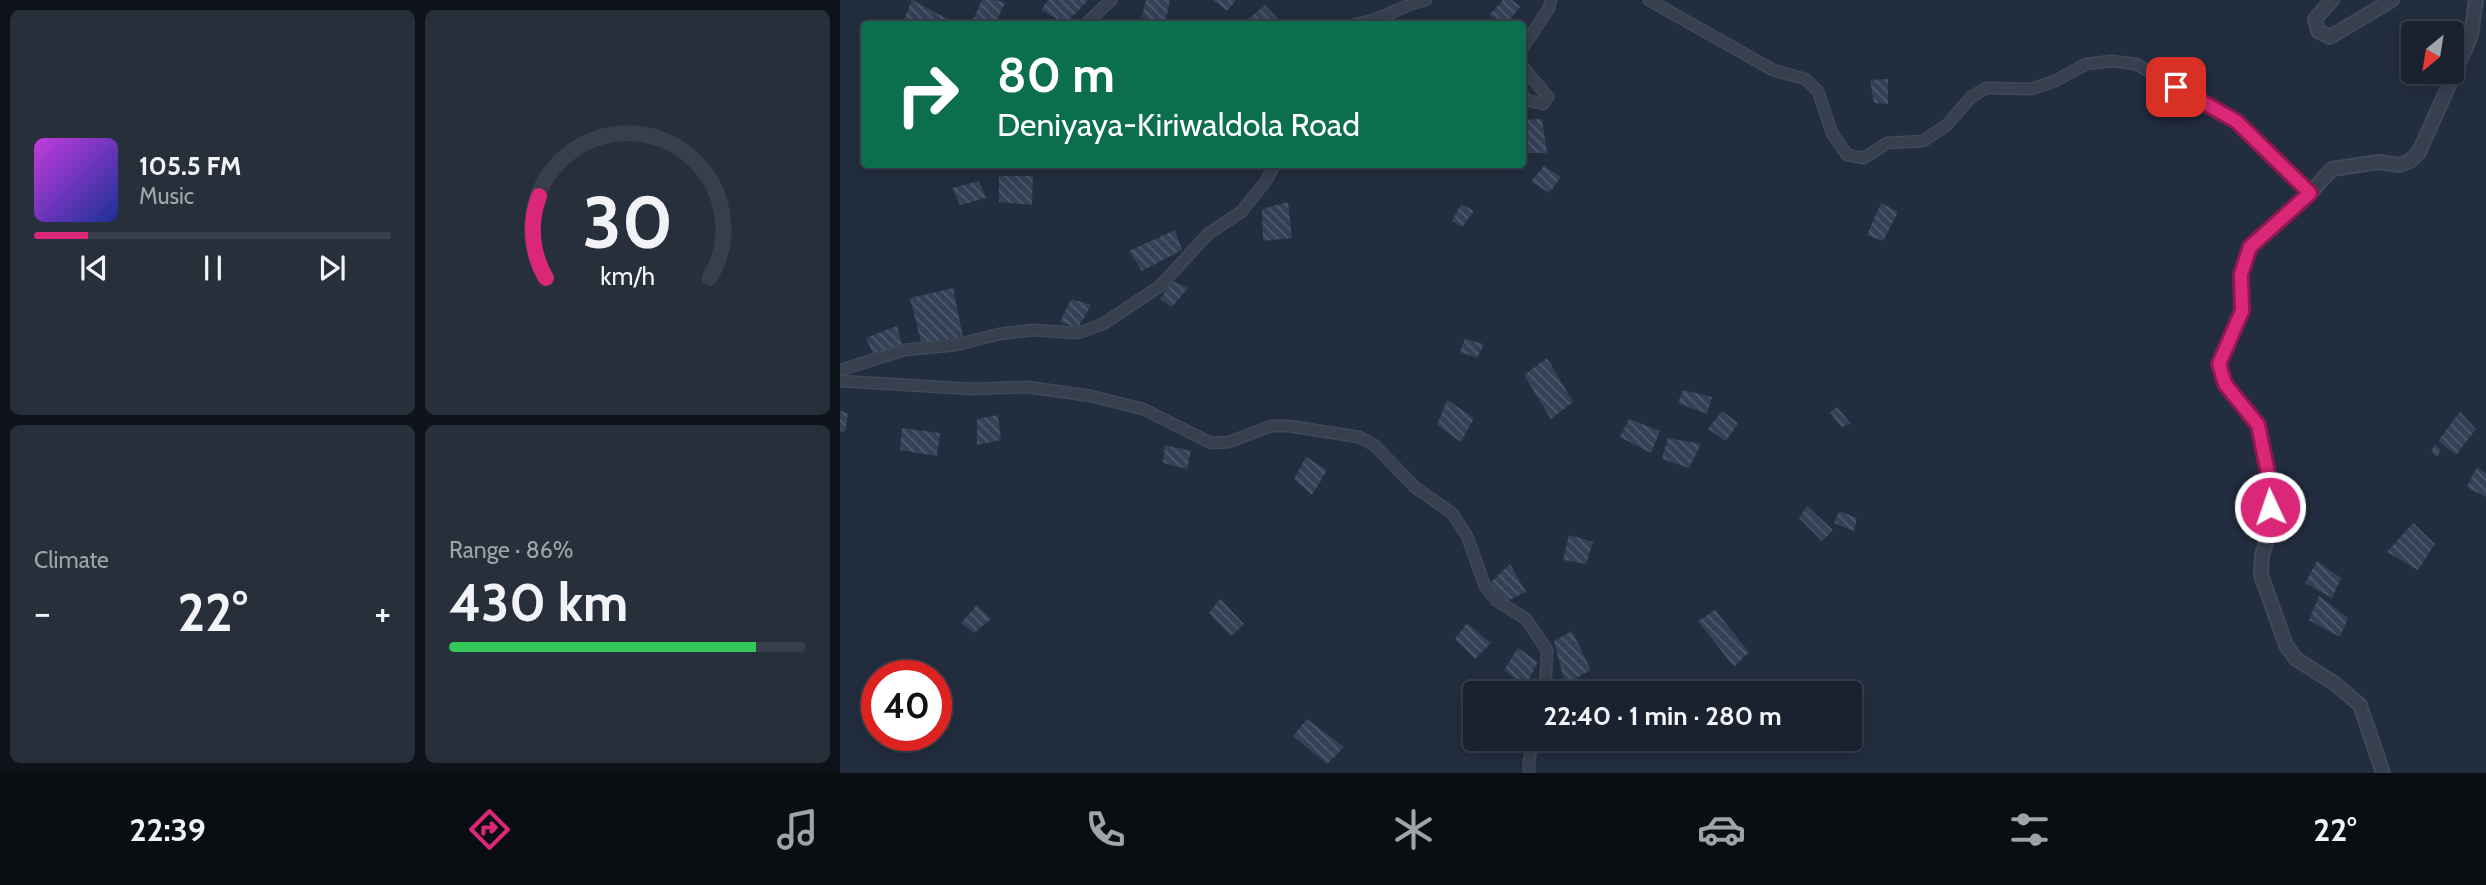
<!DOCTYPE html>
<html lang="en">
<head>
<meta charset="utf-8">
<style>
	:root { --surface:#1a222f; --page:#272f3b; --text:#f1f3f6; --muted:#9fa4aa; --line:#383f4b; --accent:#db2777 }
	body { margin:0; font-family:Cabin,sans-serif; background:var(--page); color:var(--text); height:100vh; display:flex; flex-direction:column; font-size:26px; white-space:nowrap }
	* { box-sizing:border-box; margin:0 }
	p { font-size:23px; color:var(--muted) }
	.icon { flex:none; width:38px; height:38px; fill:none; stroke:currentColor; stroke-width:2; stroke-linecap:round; stroke-linejoin:round }
	.map { position:relative; flex:1; overflow:hidden }
	.side { display:flex; flex-direction:column; gap:10px; padding:10px; background:#0e131a; width:840px }
	.side>* { flex:none }
	.hud { position:absolute; left:21px; top:21px; width:665px; height:147px; border-radius:7px; box-shadow:0 4px 18px #0003,0 0 0 2px var(--line); background:#0b6e4f; color:#fff; overflow:hidden }
	.needle { width:46px; rotate:210deg }
	.tools { position:absolute; left:1561px; top:21px; display:grid; gap:14px }
	.tools a { display:grid; place-items:center; width:63px; height:63px; border-radius:7px; background:var(--surface); box-shadow:0 4px 18px #0003,0 0 0 2px var(--line); font-size:35px }
	.speed { position:absolute; left:21px; top:660px; display:flex; gap:14px; font-size:35px; font-weight:700; text-align:center }
	.speed>* { display:grid; place-content:center; width:91px; height:91px; border-radius:50%; background:var(--surface); box-shadow:0 4px 18px #0003,0 0 0 2px var(--line); line-height:1 }
	.speed .limit { border:10px solid #d22; background:#fff; color:#111 }
	.pin { position:absolute; display:grid; place-items:center; width:60px; height:60px; color:#fff; margin:-30px; border-radius:14px; box-shadow:0 4px 10px #0006 }
	.me { position:absolute; width:77px; margin:-38px; rotate:357deg; stroke-linejoin:round; filter:drop-shadow(0 0 5px #0008) }
	.turn { display:flex; align-items:center; gap:24px; height:147px; padding:0 21px; font-size:32px }
	.turn .icon { width:91px; height:91px; stroke-width:2.5 }
	.turn b { display:block; font-size:49px; line-height:60px }
	.big { font-size:52px; font-weight:800; line-height:1.1 }
	.side .tile { flex:1; display:flex; flex-direction:column; justify-content:center; gap:10px; min-width:0; padding:0 24px; border-radius:10px; background:var(--page) }
	.side .dial { align-items:center; gap:0 }
	.dial svg { height:182px; overflow:visible; fill:none; stroke:var(--line); stroke-width:7; stroke-linecap:round; text-anchor:middle }
	.dial text { fill:var(--text); stroke:none }
	.song { display:flex; align-items:center; gap:21px }
	.cover { width:84px; height:84px; border-radius:10px; background:linear-gradient(135deg,hsl(290 70% 55%),hsl(230 70% 35%)) }
	.played { height:7px; border-radius:4px; background:linear-gradient(90deg,var(--accent) 15%,var(--line) 15%) }
	.keys { display:flex; justify-content:space-around; direction:ltr }
	.heat { display:flex; justify-content:space-between; align-items:center; font-size:38px; direction:ltr }
	.charge { height:10px; border-radius:5px; background:linear-gradient(90deg,#34c759 86%,var(--line) 0) }
	.side .tiles { flex:1; display:grid; gap:10px; grid-template-columns:repeat(2,1fr) }
	.trip { position:absolute; left:623px; top:681px; width:399px; height:70px; border-radius:7px; background:var(--surface); box-shadow:0 4px 18px #0003,0 0 0 2px var(--line); font-weight:800; line-height:70px; text-align:center }
	.tabs { display:flex; height:112px; justify-content:space-around; align-items:center; background:#0a0e13; color:var(--muted) }
	.tabs .icon { width:49px; height:49px }
	.tabs .selected { color:var(--accent) }
	.tabs b { font-size:32px; color:var(--text) }
	main { display:flex; flex:1; min-height:0 }
	.map>svg:first-child { display:block }
	.building { fill:url(#building-back-hatch) }
	.lines { fill:none; stroke-linecap:round; stroke-linejoin:round }
	.minor-casing { stroke:#3f4958; stroke-width:13 }
	.tertiary-casing { stroke:#3f4958; stroke-width:16 }
	.minor { stroke:#36404f; stroke-width:10 }
	.tertiary { stroke:#36404f; stroke-width:12 }
	.route-casing { stroke:#8e194d; stroke-width:18 }
	.route { stroke:#db2777; stroke-width:12 }
</style>
</head>
<body>
<main>
<section class="side">
<div class="tiles">
<div class="tile">
<div class="song"><i class="cover"></i><div><b>105.5 FM</b><p>Music</p></div></div>
<div class="played"></div>
<div class="keys"><svg class="icon" aria-label="previous" viewBox="0 0 24 24"><path d="M18 5L8 12l10 7zM5 5v14"/></svg><svg class="icon" aria-label="pause" viewBox="0 0 24 24"><path d="M8 5v14M16 5v14"/></svg><svg class="icon" aria-label="next" viewBox="0 0 24 24"><path d="M6 5l10 7-10 7zM19 5v14"/></svg></div>
</div>
<div class="tile dial"><svg viewBox="0 0 100 80">
<path d="M14 69A42 42 0 1 1 86 69"/>
<path d="M14 69A42 42 0 0 1 11 33" stroke="#db2777"/>
<text x="50" y="56" font-size="32" font-weight="700">30</text>
<text x="50" y="72" font-size="11">km/h</text>
</svg></div>
<div class="tile"><p>Climate</p>
<div class="heat"><a>−</a><b class="big">22°</b><a>+</a></div>
</div>
<div class="tile"><p>Range · 86%</p><b class="big">430 km</b><div class="charge"></div></div>
</div>
</section>
<div class="map">
<svg width="1646" height="773" viewBox="0 0 1646 773">
	<defs>
		<pattern id="building-back-hatch" width="6" height="6" patternUnits="userSpaceOnUse" patternTransform="scale(1.75)"><rect width="6" height="6" fill="#344156"/><path d="M-1 5l2 2M0 0l6 6M5-1l2 2" fill="none" stroke="#4f5a6d"/></pattern>
	</defs>
	<rect width="100%" height="100%" fill="#222d3f"/>
	<g class="building">
		<polygon points="72,0 117,24 62,24"/>
		<polygon points="142,0 156,0 165,3 155,24 131,24"/>
		<polygon points="208,0 248,0 226,24 201,10"/>
		<polygon points="306,0 330,0 325,24 302,17"/>
		<polygon points="373,0 396,0 387,11"/>
		<polygon points="663,0 672,0 680,7 667,24 649,15"/>
		<polygon points="425,5 442,23 402,24"/>
		<polygon points="1048,79 1048,104 1034,103 1030,80"/>
		<polygon points="702,119 707,153 686,153 683,120"/>
		<polygon points="704,166 721,177 709,193 691,181"/>
		<polygon points="159,176 193,176 192,205 159,202"/>
		<polygon points="139,181 146,198 120,205 112,188"/>
		<polygon points="448,202 452,238 423,241 422,209"/>
		<polygon points="1041,203 1058,212 1043,241 1027,235"/>
		<polygon points="621,204 634,211 622,227 612,221"/>
		<polygon points="335,230 342,250 302,271 289,251"/>
		<polygon points="332,281 348,288 332,307 320,299"/>
		<polygon points="113,288 123,337 81,342 70,298"/>
		<polygon points="231,299 251,305 238,328 220,322"/>
		<polygon points="57,326 62,344 34,355 26,338"/>
		<polygon points="625,339 644,344 637,358 620,352"/>
		<polygon points="707,358 733,402 711,419 684,375"/>
		<polygon points="843,390 872,397 867,414 838,403"/>
		<polygon points="607,400 634,418 621,442 597,425"/>
		<polygon points="997,407 1011,424 1001,427 990,412"/>
		<polygon points="0,411 8,413 5,432 0,431"/>
		<polygon points="882,411 898,423 886,441 868,429"/>
		<polygon points="1620,412 1636,429 1616,455 1598,441"/>
		<polygon points="158,415 161,440 137,445 137,419"/>
		<polygon points="789,419 820,431 811,453 780,437"/>
		<polygon points="62,428 100,433 97,456 60,450"/>
		<polygon points="828,438 861,444 849,468 822,459"/>
		<polygon points="1595,444 1601,450 1597,457 1591,452"/>
		<polygon points="325,445 351,451 347,469 323,463"/>
		<polygon points="466,457 487,470 472,495 454,479"/>
		<polygon points="1637,467 1646,473 1646,497 1627,487"/>
		<polygon points="967,506 993,530 982,541 959,518"/>
		<polygon points="999,511 1017,518 1014,531 994,523"/>
		<polygon points="1573,523 1595,544 1578,570 1547,552"/>
		<polygon points="729,535 753,542 746,564 723,560"/>
		<polygon points="1477,561 1501,578 1492,598 1465,583"/>
		<polygon points="670,564 686,592 667,601 650,583"/>
		<polygon points="1479,596 1508,618 1500,637 1469,620"/>
		<polygon points="380,599 404,624 391,636 369,613"/>
		<polygon points="137,605 151,619 134,633 121,623"/>
		<polygon points="875,610 909,652 894,667 858,621"/>
		<polygon points="627,623 651,643 635,659 615,639"/>
		<polygon points="732,631 751,670 725,684 714,641"/>
		<polygon points="678,648 698,662 685,687 664,670"/>
		<polygon points="467,719 504,747 487,764 453,736"/>
	</g>
	<g class="lines">
		<defs>
			<g id="minor">
				<polyline points="809,0 933,70 965,79 978,91 992,133 1007,155 1024,158 1047,143 1083,141 1107,125 1131,97 1146,88 1191,89 1215,81 1246,64 1271,61 1296,64 1396,121 1470,193"/>
				<polyline points="246,24 271,0"/>
				<path d="M 516,24 C 541,21 561,5 586,0"/>
				<polyline points="682,49 709,8 711,0"/>
				<polyline points="682,66 708,97 703,104 686,100 682,94"/>
				<polyline points="0,370 65,350 116,345 159,334 194,330 238,333 263,324 320,286 368,234 401,212 426,181 435,164"/>
				<polyline points="0,381 132,389 188,387 251,396 303,409 371,443 389,442 431,426 449,426 519,437 534,445 576,488 612,513 627,536 645,586 656,600 686,619 707,650 705,693"/>
				<polyline points="689,773 689,761 694,738"/>
			</g>
			<g id="tertiary">
				<polyline points="1492,0 1475,19 1478,31 1490,37 1552,0"/>
				<polyline points="1543,773 1520,705 1494,683 1456,659 1446,645 1421,575 1422,555 1430,530 1430,483 1418,425 1385,384 1379,364 1402,311 1401,274 1410,247 1470,193 1492,169 1539,162 1559,165 1570,161 1579,152 1631,36 1636,0"/>
			</g>
		</defs>
		<use href="#minor" class="minor-casing"/>
		<use href="#tertiary" class="tertiary-casing"/>
		<use href="#minor" class="minor"/>
		<use href="#tertiary" class="tertiary"/>
	</g>
	<g class="lines">
		<defs>
			<polyline id="route" points="1336,87 1396,121 1470,193 1410,247 1401,274 1402,311 1379,364 1385,384 1418,425 1430,483 1430,507"/>
		</defs>
		<use href="#route" class="route-casing"/>
		<use href="#route" class="route"/>
	</g>
</svg>
<div class="tools">
<a><svg class="needle" viewBox="-14 -14 28 28"><path d="M0-13l5 13h-10z" fill="#e53935"/><path d="M0 13l5-13h-10z" fill="#9fa4aa"/></svg></a>
</div>
<div class="speed"><div class="limit">40</div></div>
<div class="pin" style="left:1336px;top:87px;background:#d93025"><svg class="icon" aria-label="arrive" viewBox="0 0 24 24"><path d="M6 21V4h12l-3 4 3 4H6"/></svg></div>
<svg class="me" style="left:1430px;top:507px" viewBox="-20 -20 40 40"><circle r="17" fill="#db2777" stroke="#fff" stroke-width="3"/><path d="M0-11L8 9 0 5-8 9z" fill="#fff"/></svg>
<div class="trip">22:40 · 1 min · 280 m</div>
<div class="hud">
<div class="turn"><svg class="icon" aria-label="right" viewBox="0 0 24 24"><path d="M7 20v-9h11M14 6l5 5-5 5"/></svg><div><b>80 m</b>Deniyaya-Kiriwaldola Road</div></div>
</div>
</div>
</main>
<nav class="tabs">
<b>22:39</b>
<svg class="icon selected" aria-label="directions" viewBox="0 0 24 24"><path d="M12 3l9 9-9 9-9-9zM9 14v-3h6M13 9l2 2-2 2"/></svg>
<svg class="icon" aria-label="music" viewBox="0 0 24 24"><path d="M9 18V5l10-2v13"/><circle cx="6" cy="18" r="3"/><circle cx="16" cy="16" r="3"/></svg>
<svg class="icon" aria-label="phone" viewBox="0 0 24 24"><path d="M5 4h4l2 5-3 2q2 4 5 5l2-3 5 2v4C11 20 4 13 5 4z"/></svg>
<svg class="icon" aria-label="climate" viewBox="0 0 24 24"><path d="M12 3v18M4 7l16 10M4 17L20 7"/></svg>
<svg class="icon" aria-label="car" viewBox="0 0 24 24"><path d="M5 17H2v-5l4-1 3-4h7l3 4 3 1v5h-3M9 17h6M6 11h13"/><circle cx="7" cy="17" r="2"/><circle cx="17" cy="17" r="2"/></svg>
<svg class="icon" aria-label="filters" viewBox="0 0 24 24"><path d="M4 7h16M4 17h16"/><circle cx="9" cy="7" r="2"/><circle cx="15" cy="17" r="2"/></svg>
<b>22°</b>
</nav>
</body>
</html>
